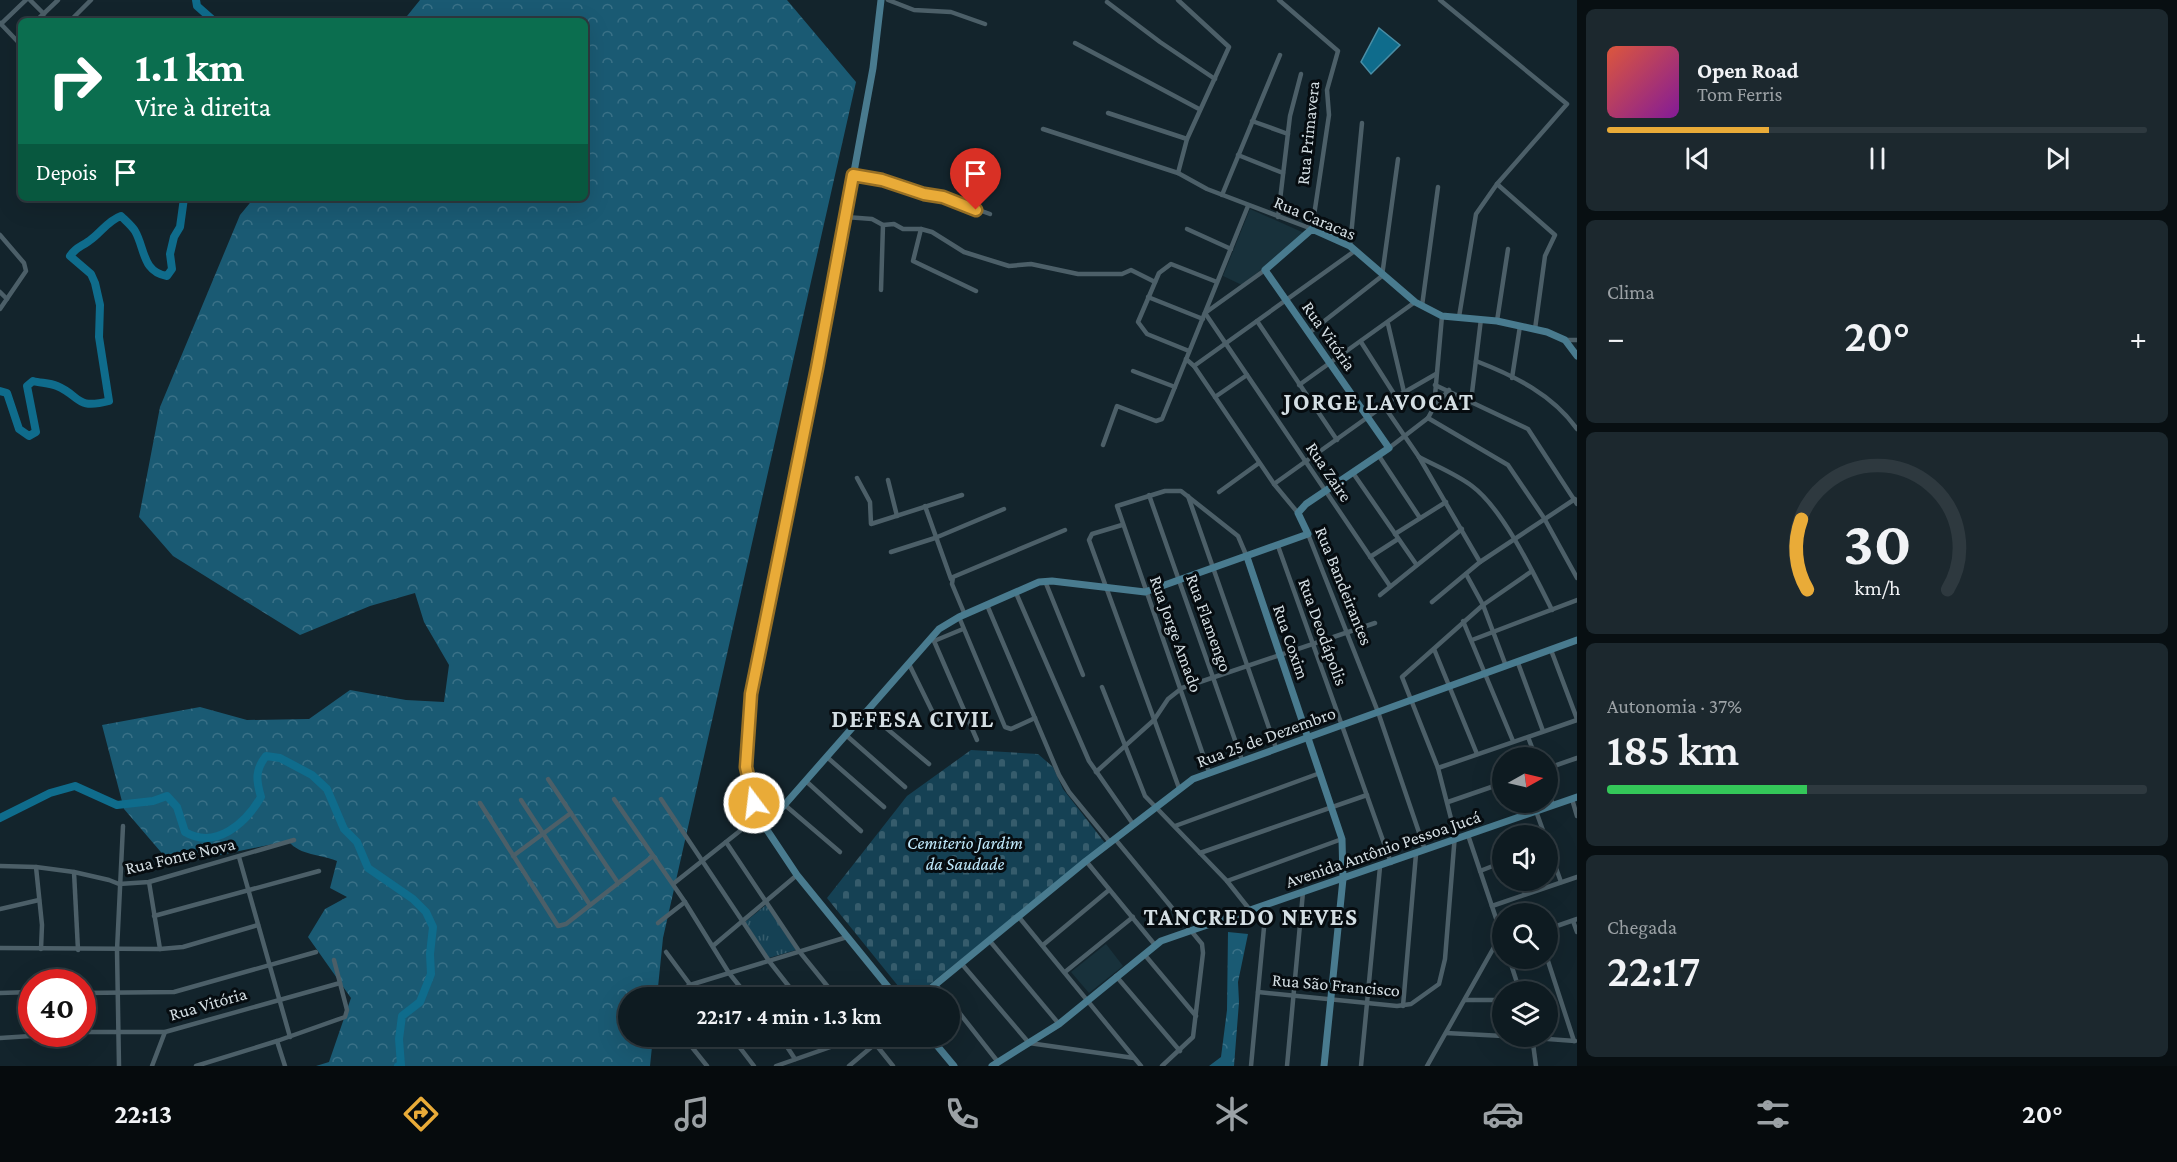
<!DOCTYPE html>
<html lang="pt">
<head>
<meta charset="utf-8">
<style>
	:root { --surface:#0e1b21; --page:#1c282e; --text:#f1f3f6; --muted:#9ba1a5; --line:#2e393f; --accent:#e9ab38 }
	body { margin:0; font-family:"Crimson Pro",serif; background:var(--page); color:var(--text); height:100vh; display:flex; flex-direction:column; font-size:22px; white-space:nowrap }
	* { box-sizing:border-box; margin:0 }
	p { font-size:20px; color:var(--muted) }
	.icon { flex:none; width:33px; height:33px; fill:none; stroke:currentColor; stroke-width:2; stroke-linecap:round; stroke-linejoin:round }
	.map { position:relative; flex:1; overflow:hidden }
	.drawer { display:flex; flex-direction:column; gap:9px; padding:9px; background:#080f12; width:600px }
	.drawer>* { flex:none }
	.top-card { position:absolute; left:18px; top:18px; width:570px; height:183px; border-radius:9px; box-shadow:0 6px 24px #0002,0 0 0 2px var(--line); background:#0b6e4f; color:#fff; overflow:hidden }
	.needle { width:39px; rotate:82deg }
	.fabs { position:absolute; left:1492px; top:747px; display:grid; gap:12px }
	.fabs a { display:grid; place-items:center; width:66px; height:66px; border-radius:50%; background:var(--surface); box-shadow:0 6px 24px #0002,0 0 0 2px var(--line); font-size:30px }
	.speed { position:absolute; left:18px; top:969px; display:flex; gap:12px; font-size:30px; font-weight:700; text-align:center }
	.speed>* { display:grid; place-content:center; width:78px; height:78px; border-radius:50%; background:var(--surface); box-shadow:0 6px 24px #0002,0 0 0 2px var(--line); line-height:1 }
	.speed .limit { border:9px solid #d22; background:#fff; color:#111 }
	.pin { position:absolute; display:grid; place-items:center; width:51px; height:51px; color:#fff; margin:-62px -26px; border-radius:50% 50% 50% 0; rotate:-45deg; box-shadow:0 0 6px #0007 }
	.pin .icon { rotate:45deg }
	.me { position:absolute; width:66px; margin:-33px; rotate:345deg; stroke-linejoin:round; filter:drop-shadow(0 0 4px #0008) }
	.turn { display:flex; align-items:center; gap:21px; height:126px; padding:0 18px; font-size:27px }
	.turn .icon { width:78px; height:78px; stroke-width:2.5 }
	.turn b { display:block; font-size:42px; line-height:51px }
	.then { display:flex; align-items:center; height:57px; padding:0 18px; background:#0003; gap:12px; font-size:22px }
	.big { font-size:45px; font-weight:600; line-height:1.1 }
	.drawer .widget { flex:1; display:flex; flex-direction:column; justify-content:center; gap:9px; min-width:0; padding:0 21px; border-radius:9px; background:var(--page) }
	.drawer .dial { align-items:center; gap:0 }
	.dial svg { height:156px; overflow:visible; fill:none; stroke:var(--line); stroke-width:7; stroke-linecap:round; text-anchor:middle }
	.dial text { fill:var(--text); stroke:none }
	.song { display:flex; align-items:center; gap:18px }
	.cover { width:72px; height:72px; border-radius:9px; background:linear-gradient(135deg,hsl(10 70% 55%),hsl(290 70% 35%)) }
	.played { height:6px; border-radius:3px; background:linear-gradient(90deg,var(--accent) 30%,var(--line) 30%) }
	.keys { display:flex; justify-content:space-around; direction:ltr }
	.heat { display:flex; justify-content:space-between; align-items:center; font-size:33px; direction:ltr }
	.charge { height:9px; border-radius:4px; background:linear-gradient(90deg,#34c759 37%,var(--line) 0) }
	.trip { position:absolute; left:618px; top:987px; width:342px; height:60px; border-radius:30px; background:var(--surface); box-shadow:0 6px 24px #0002,0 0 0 2px var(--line); font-weight:600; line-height:60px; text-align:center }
	.tab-bar { display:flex; height:96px; justify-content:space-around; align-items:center; background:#060b0d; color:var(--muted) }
	.tab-bar .icon { width:42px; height:42px }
	.tab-bar .active { color:var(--accent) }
	.tab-bar b { font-size:27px; color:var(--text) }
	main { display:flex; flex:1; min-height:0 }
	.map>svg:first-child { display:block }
	.built { fill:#18313b }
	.grass { fill:url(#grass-tufts) }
	.forest { fill:url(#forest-crowns) }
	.cemetery { fill:url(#cemetery-stones) }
	.water { fill:#0f6c8c; stroke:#4a8ea6; stroke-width:1.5 }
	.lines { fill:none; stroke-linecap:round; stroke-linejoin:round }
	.river { stroke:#0f6c8c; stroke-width:8 }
	.street { stroke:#4c5f68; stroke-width:4.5 }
	.secondary { stroke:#497b8f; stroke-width:7 }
	.route-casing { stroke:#976f24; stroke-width:15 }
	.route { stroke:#e9ab38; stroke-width:10 }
	.labels { text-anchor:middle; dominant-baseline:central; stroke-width:6; stroke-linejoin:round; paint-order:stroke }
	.street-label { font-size:18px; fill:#d4dee3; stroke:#060c10 }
	.park-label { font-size:18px; font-style:italic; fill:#c1eafd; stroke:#060c10 }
	.district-label { font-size:24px; font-weight:bold; letter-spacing:1.5px; fill:#d4dee3; stroke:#060c10 }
</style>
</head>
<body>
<main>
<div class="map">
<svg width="1577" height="1066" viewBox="0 0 1577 1066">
	<defs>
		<pattern id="grass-tufts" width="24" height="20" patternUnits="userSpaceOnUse" patternTransform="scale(1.5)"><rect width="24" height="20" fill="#154154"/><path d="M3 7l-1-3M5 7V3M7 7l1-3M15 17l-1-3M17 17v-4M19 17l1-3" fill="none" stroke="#365c6c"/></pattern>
		<pattern id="forest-crowns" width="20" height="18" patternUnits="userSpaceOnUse" patternTransform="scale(1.5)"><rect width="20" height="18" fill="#1a5a73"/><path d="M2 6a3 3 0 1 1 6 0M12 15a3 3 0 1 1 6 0" fill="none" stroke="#3a7187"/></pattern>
		<pattern id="cemetery-stones" width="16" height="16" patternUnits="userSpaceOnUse" patternTransform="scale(1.5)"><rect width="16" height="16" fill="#154154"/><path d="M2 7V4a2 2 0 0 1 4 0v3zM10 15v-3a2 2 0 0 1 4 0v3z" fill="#365c6c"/></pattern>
	</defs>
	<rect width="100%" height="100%" fill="#13242c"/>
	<g class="built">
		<polygon points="1250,209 1302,232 1304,236 1242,285 1223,276"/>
		<polygon points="1106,944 1123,966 1089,993 1071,972"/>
	</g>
	<polygon class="grass" points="766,905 796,950 769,958 745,922"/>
	<g class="forest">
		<path d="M 420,0 L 787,0 L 856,82 L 663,938 L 657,997 L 628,998 L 628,1036 L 653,1037 L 650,1066 L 316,1066 L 329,1062 L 351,998 L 308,937 L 325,909 L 347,897 L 330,888 L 337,861 C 320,854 301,856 288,841 L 172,865 L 124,809 L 102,725 L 200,707 L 247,720 L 309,719 L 350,690 L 406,700 L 444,702 L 449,665 L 424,622 L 415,593 L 370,606 L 300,635 L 173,556 L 139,517 L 160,407 L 240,215 L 254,198 L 585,198 L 585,21 L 403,21 Z"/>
		<polygon points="1228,932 1248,934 1238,982 1239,1002 1234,1066 1209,1066 1221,1057 1227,1010"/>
	</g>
	<polygon class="cemetery" points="971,750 1038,754 1053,767 1063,789 1105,843 914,997 907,997 827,898 907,796"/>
	<polygon class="water" points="1379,28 1400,45 1371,74 1361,62"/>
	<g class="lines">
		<g class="river">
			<polyline points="196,0 197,6 214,21"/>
			<path d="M 0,391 L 7,393 L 19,429 L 29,436 L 36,432 L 27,386 L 33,381 C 40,383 50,383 57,386 C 81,396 75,410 109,401 L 99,337 L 100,305 L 95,283 L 91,274 L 70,256 C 76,247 81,247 89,241 C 101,233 107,221 121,216 C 126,221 132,226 135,231 C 145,248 142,272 167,276 L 172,269 L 170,254 L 174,237 L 180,227 L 184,198"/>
			<path d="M 0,818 L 50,793 L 75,786 L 117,805 L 153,801 L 167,796 L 177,807 L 185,832 C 216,850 246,823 261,797 C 256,780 255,770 266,756 L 280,758 L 312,775 L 327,789 L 344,829 L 357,842 L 368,868 L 413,899 L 426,912 L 433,927 L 430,954 L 431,974 L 420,1002 L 402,1016 L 399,1039 L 401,1065 L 398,1066"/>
		</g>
		<g class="street">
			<polyline points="30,0 44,14"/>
			<polyline points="888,0 914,10 951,12 985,24"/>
			<polyline points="1440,0 1567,104 1497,184 1476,214 1459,317"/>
			<polyline points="1107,2 1160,42 1215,79"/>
			<polyline points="36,21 58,0"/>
			<polyline points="70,21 91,0"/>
			<polyline points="0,23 21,45"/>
			<polyline points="1,24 26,0"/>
			<polyline points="1075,43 1199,109"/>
			<polyline points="1108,113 1187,139"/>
			<polyline points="1252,121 1288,134"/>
			<polyline points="1043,129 1178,173 1207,189 1312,229 1329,115 1327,90 1338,51 1279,0"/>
			<polyline points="1238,155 1283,173"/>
			<polyline points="1178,173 1187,139 1229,47 1178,0"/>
			<polyline points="853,175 943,197 990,214"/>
			<polyline points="1497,184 1555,235 1545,256 1535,329"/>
			<polyline points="1222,195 1280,55"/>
			<polyline points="846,217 872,219 883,225 894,224 903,229 921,229 932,232 964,252 1009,266 1031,264 1078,274 1122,274 1131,270 1155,282"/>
			<polyline points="1278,217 1290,116 1301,74"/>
			<polyline points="921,229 913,261 976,291"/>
			<polyline points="1187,229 1231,249"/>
			<polyline points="0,235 24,263 26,271 0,309"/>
			<polyline points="1350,246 1362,123"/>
			<polyline points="1265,270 1205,313 1390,586"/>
			<polyline points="881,290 883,225"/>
			<polyline points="0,292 7,299"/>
			<polyline points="1148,297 1203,319"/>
			<polyline points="1422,306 1438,187"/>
			<polyline points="1257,321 1337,440"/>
			<polyline points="1497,321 1508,249"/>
			<polyline points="1388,324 1404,392"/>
			<polyline points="1309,333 1382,276 1398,159"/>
			<polyline points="1565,340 1577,340"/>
			<polyline points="1361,342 1396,397"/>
			<polyline points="1189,351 1147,334 1138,322 1159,273 1171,264 1217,282"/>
			<polyline points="1186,359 1194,366 1274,484 1298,513"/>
			<path d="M 1476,361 C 1515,376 1553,395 1577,429"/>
			<polyline points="1194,366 1356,250"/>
			<polyline points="1133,371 1175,387"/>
			<polyline points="1512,378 1520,326"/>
			<polyline points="1299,385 1415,302"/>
			<polyline points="1435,385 1528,429 1577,504"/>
			<polyline points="1215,397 1247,375"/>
			<polyline points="1471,401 1481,319"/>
			<polyline points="1384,406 1419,457 1480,562"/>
			<polyline points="1434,407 1442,316"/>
			<polyline points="1428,418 1508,465 1544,518 1577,578"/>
			<polyline points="1103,445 1117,406 1156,421 1162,419 1248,206"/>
			<polyline points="1389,448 1428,418 1434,407 1449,390"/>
			<polyline points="1379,456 1420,518"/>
			<path d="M 1419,457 C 1436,466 1456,474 1472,486 C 1503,509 1534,574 1552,610"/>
			<polyline points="1353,473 1416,564"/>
			<polyline points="857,478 870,502 871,524 962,495"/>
			<polyline points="888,480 897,516"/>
			<polyline points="1274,484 1396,397 1436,374"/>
			<polyline points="1219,492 1259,463"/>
			<polyline points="1149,495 1242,760"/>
			<polyline points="1188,496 1276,748"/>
			<polyline points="925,506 951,579"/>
			<polyline points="1122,525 1092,534 1089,540 1179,788"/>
			<polyline points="1308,534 1378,712 1425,850"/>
			<polyline points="1395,534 1446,502"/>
			<polyline points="1278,546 1391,863"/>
			<polyline points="891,552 935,538 1004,509"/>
			<polyline points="1370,557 1398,539"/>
			<polyline points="1466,574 1483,605 1506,666"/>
			<polyline points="1045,581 1083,675"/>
			<polyline points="1016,593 1089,761 1133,824"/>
			<polyline points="1380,595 1462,529"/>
			<polyline points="1432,602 1480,562 1575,499"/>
			<polyline points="987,605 1059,775 1069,792 1110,842"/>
			<polyline points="965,615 952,584 953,577 1065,530"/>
			<polyline points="959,617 1005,727 1011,729 1035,718"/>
			<polyline points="1463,621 1513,741"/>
			<polyline points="931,638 934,641 977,740"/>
			<polyline points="1472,640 1577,600"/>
			<polyline points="934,641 963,629"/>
			<polyline points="1434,649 1477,754"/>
			<polyline points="1551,650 1577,719"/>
			<polyline points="1518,663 1543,731"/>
			<polyline points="909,664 934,715 943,726"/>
			<polyline points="1102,687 1145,796 1227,881 1250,910"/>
			<polyline points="867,712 929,764"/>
			<polyline points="847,736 905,787"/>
			<polyline points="1528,737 1536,758"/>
			<polyline points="828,758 884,807"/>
			<polyline points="1438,768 1577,720"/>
			<polyline points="1548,768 1577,758"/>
			<polyline points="1096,772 1154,720 1168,699 1182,688 1375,623"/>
			<polyline points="1209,772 1117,506 1165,491 1181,491 1238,536 1247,557"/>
			<polyline points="548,779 618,883"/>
			<polyline points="807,782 861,831"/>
			<polyline points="1548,790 1553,805"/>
			<polyline points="614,799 685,902 729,973 749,998"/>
			<polyline points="661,799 769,961 798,998"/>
			<polyline points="1572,799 1577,816"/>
			<polyline points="521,800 590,905"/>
			<polyline points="1448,802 1503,783"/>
			<polyline points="480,803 558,926 566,924 653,856"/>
			<polyline points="786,806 840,852"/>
			<polyline points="1536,811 1545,836"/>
			<polyline points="1175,826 1320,773"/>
			<polyline points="1468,835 1503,939"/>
			<polyline points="1115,839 1202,944 1203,953 1193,1037 1162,1066"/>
			<polyline points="726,842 799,951 837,998"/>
			<polyline points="1548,846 1561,882"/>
			<polyline points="1200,853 1367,795"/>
			<polyline points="513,856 571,813"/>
			<polyline points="239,857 290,1037"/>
			<polyline points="1086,861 1155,945"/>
			<polyline points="0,866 36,867 74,872 109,880 119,884 149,882 294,840"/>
			<polyline points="36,867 42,925 41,949"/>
			<polyline points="1480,871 1503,862"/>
			<polyline points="74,872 78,950"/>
			<polyline points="1521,880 1525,894"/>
			<polyline points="1227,881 1342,839"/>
			<polyline points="149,882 160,949"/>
			<polyline points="673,884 760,815"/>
			<polyline points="1492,906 1577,877"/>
			<polyline points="0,909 39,900"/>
			<polyline points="154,916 319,871"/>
			<polyline points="1018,916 1141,1066"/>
			<polyline points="1573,921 1577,932"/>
			<polyline points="658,923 685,902"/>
			<polyline points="1548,929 1577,919"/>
			<polyline points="989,940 1059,1024"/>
			<polyline points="714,945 797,875"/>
			<polyline points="1043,945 1109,890"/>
			<polyline points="0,948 160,949 183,947 258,925"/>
			<polyline points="666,952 700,998"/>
			<polyline points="1144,954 1196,1016"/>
			<polyline points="1509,958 1520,992"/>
			<polyline points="1547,958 1574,1041"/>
			<polyline points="961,963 1029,1043 1134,1058"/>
			<polyline points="1065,972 1133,917"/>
			<polyline points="1116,976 1180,1051"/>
			<polyline points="936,985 947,998"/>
			<polyline points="1258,992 1397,1006 1411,1004 1439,984 1445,959 1455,834 1438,768 1402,677 1483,605 1532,571"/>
			<polyline points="0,993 32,992"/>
			<polyline points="82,993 174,992 316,952"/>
			<polyline points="647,993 651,998"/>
			<polyline points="669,998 690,985 847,937"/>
			<polyline points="1465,1000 1503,1000"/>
			<polyline points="950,1001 998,1062"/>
			<polyline points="1403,1006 1416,854"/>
			<polyline points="82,1032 165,1032 340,983"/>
			<polyline points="1446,1033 1503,1036"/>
			<polyline points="683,1036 707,1066"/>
			<polyline points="731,1036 754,1066"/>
			<polyline points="780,1036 795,1059"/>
			<polyline points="830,1036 836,1044"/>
			<polyline points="869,1036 893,1066"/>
			<polyline points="1506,1036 1575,1041"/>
			<polyline points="1532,1036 1536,1066"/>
			<polyline points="0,1038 62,1034"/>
			<polyline points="277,1041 285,1066"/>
			<polyline points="119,1066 117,950 123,826"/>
			<polyline points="152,1066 165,1032"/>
			<polyline points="196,1066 277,1041 345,1017 347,1010 334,960"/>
			<polyline points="776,1066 862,1036"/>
			<polyline points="849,1066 875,1044"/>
			<polyline points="1251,1066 1266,906"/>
			<polyline points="1287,1066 1303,892"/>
			<polyline points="1361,1066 1380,867"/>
			<polyline points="1427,1066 1502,933"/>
		</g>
		<g class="secondary">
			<polyline points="881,0 873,68 834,281 751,694 746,767 754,803 765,827 797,875 897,998"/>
			<polyline points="1247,557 1342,839 1343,879 1324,1066"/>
			<polyline points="765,827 939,629 959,617 1039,582 1052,581 1145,592 1308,534 1298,513 1306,504 1389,448 1265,270 1312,229 1350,246 1415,302 1442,316 1497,321 1547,332 1565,340 1577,356"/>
			<polyline points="919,998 1086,861 1193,779 1577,640"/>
			<polyline points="929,1036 954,1066"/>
			<polyline points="992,1066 1059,1024 1161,941 1577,797"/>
		</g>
	</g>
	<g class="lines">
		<defs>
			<polyline id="route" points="754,803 746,767 751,694 817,368 853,175 882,180 924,194 943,197 976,210"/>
		</defs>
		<use href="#route" class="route-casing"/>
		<use href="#route" class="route"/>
	</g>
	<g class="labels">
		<g class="street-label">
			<text transform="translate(1308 133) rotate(-84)">Rua Primavera</text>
			<text transform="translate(1315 218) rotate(23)">Rua Caracas</text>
			<text transform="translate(1329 336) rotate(55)">Rua Vitória</text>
			<text transform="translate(1329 472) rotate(56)">Rua Zaire</text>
			<text transform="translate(1344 586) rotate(68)">Rua Bandeirantes</text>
			<text transform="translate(1209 623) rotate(70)">Rua Flamengo</text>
			<text transform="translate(1323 632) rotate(70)">Rua Deodápolis</text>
			<text transform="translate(1176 634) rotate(70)">Rua Jorge Amado</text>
			<text transform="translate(1291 642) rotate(71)">Rua Coxim</text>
			<text transform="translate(1266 737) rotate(-20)">Rua 25 de Dezembro</text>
			<text transform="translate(1383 849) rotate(-19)">Avenida Antônio Pessoa Jucá</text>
			<text transform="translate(180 856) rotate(-13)">Rua Fonte Nova</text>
			<text transform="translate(1336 985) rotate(5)">Rua São Francisco</text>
			<text transform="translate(208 1004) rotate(-16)">Rua Vitória</text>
		</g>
		<g class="park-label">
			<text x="965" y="843">Cemiterio Jardim<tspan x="965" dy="21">da Saudade</tspan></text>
		</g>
		<g class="district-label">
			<text x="1379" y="401">JORGE LAVOCAT</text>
			<text x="913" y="718">DEFESA CIVIL</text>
			<text x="1251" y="916">TANCREDO NEVES</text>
		</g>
	</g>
</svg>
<div class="fabs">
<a><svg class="needle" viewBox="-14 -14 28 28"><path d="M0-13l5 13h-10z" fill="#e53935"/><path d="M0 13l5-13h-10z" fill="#9ba1a5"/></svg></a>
<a><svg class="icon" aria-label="sound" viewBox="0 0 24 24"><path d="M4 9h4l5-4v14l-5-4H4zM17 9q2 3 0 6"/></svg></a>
<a><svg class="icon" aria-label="search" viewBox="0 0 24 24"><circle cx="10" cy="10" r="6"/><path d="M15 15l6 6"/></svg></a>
<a><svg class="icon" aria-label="layers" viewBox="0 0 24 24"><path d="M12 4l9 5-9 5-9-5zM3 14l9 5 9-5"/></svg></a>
</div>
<div class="speed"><div class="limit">40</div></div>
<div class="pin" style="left:976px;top:210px;background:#d93025"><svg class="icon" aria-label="arrive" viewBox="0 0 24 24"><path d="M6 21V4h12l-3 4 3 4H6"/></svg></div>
<svg class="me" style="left:754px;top:803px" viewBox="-20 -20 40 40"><circle r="17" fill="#e9ab38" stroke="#fff" stroke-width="3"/><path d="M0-11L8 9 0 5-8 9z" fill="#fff"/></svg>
<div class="trip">22:17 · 4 min · 1.3 km</div>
<div class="top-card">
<div class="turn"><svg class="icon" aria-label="right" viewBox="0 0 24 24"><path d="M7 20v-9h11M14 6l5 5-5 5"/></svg><div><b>1.1 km</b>Vire à direita</div></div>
<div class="then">Depois<svg class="icon" aria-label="arrive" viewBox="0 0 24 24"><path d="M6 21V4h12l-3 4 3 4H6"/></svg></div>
</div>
</div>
<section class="drawer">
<div class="widget">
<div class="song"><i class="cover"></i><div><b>Open Road</b><p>Tom Ferris</p></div></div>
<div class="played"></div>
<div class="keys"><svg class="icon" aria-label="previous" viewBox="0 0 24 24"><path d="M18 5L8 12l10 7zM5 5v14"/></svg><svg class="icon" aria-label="pause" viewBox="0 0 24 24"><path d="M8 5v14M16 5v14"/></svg><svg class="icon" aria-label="next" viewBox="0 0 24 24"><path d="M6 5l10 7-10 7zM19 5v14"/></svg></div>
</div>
<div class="widget"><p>Clima</p>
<div class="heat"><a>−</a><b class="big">20°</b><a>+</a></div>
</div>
<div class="widget dial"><svg viewBox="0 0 100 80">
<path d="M14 69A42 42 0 1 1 86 69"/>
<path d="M14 69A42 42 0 0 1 11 33" stroke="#e9ab38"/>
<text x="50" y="56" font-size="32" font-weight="700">30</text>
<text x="50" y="72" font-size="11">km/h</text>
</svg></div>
<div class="widget"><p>Autonomia · 37%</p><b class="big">185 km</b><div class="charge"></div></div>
<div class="widget"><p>Chegada</p><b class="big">22:17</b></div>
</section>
</main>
<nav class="tab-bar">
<b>22:13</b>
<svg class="icon active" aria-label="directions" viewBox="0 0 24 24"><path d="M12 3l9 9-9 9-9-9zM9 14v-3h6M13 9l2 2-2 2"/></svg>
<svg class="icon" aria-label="music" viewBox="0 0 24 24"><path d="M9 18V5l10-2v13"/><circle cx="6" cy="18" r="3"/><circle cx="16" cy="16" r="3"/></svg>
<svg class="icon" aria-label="phone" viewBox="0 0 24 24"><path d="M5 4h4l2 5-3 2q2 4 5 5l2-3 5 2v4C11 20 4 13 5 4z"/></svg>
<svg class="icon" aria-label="climate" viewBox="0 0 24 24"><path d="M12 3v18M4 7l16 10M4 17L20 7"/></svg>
<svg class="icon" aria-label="car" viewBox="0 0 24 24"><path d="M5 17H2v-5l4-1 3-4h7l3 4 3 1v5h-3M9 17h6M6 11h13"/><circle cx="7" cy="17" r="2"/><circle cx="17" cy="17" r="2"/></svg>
<svg class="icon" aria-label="filters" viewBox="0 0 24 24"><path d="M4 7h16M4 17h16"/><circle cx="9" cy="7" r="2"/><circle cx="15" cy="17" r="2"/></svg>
<b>20°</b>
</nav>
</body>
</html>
